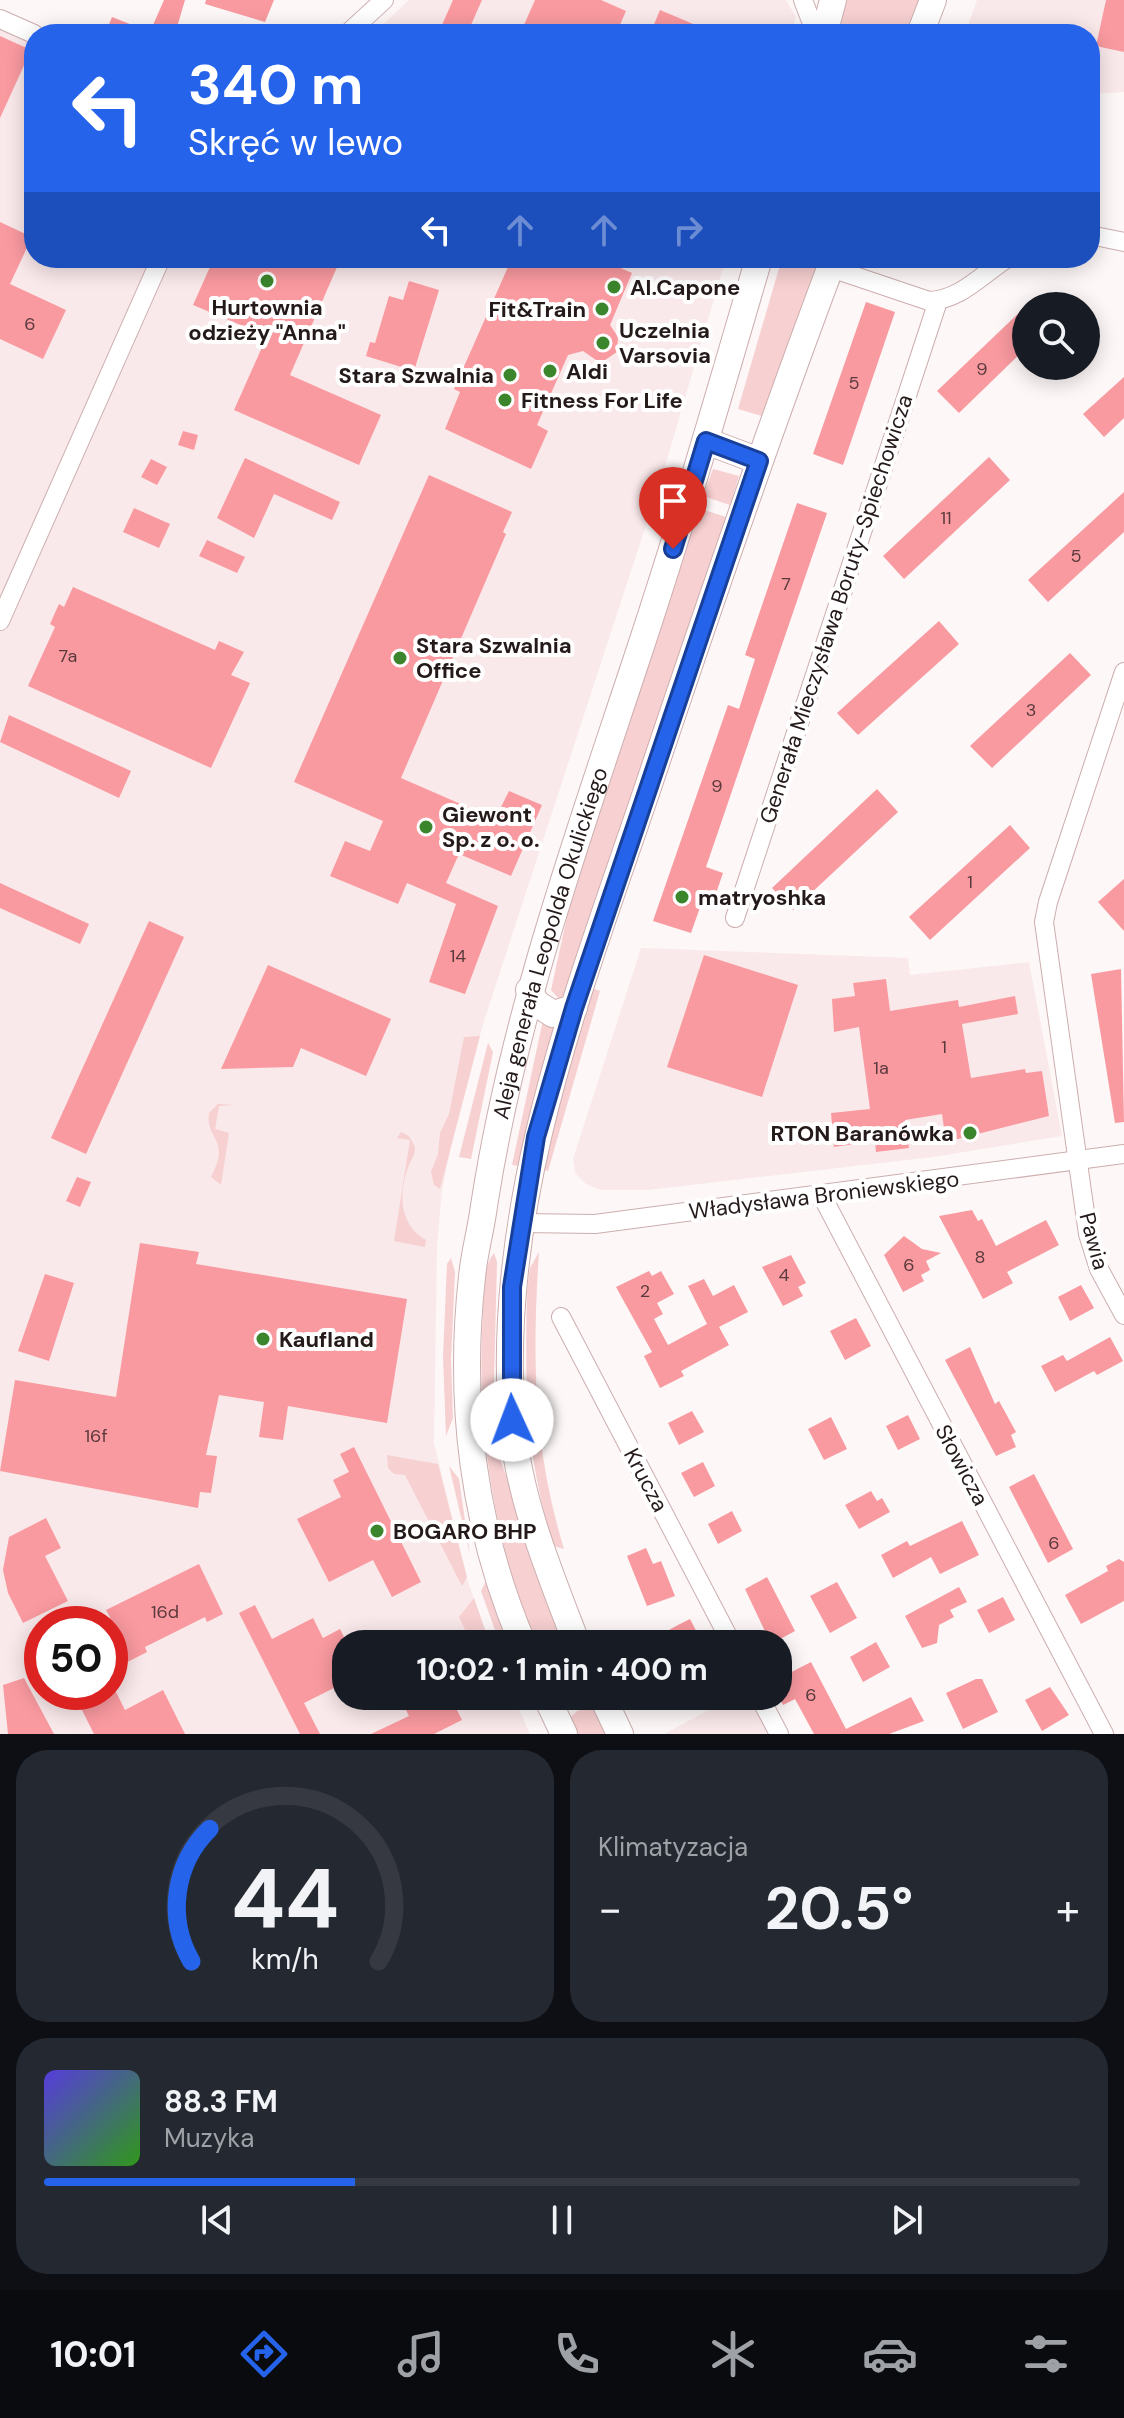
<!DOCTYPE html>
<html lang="pl">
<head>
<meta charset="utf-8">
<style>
	:root { --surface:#171b24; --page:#242831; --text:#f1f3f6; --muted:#9ea1a6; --line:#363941; --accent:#2563eb }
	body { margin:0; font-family:"DM Sans",sans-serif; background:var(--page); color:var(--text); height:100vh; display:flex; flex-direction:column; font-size:30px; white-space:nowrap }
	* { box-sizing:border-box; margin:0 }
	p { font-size:26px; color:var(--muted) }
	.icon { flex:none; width:44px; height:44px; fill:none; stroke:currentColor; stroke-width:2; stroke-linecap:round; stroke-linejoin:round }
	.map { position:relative; height:1734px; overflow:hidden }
	.details { display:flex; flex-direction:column; gap:16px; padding:16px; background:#0d0f14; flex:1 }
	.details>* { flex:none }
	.hud { position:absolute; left:24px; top:24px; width:1076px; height:244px; border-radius:32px; box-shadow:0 4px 20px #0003; background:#2563eb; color:#fff; overflow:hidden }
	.buttons { position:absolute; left:1012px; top:292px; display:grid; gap:16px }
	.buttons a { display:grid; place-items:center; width:88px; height:88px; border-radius:50%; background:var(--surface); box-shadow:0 4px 20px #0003; font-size:40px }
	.speed { position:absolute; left:24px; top:1606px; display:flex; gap:16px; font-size:40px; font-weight:700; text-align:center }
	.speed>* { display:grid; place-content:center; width:104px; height:104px; border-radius:50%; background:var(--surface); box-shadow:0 4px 20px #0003; line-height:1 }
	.speed .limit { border:12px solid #d22; background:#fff; color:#111 }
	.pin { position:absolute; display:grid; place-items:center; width:68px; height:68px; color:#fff; margin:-82px -34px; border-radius:50% 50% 50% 0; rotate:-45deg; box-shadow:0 0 8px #0007 }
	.pin .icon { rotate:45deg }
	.me { position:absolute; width:88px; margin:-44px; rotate:358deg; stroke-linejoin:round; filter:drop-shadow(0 0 6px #0008) }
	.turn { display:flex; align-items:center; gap:28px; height:168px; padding:0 32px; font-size:36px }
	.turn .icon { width:104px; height:104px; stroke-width:2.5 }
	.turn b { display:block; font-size:56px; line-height:68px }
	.lanes { display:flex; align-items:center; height:76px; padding:0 32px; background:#0003; justify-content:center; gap:40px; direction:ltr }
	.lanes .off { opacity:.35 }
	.big { font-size:60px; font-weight:700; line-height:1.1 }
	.details .card { flex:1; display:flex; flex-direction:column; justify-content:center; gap:12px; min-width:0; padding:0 28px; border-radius:32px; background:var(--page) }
	.details .dial { align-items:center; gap:0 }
	.dial svg { height:208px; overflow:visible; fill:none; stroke:var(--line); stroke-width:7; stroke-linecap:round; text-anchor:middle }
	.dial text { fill:var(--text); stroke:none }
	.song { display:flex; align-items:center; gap:24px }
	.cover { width:96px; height:96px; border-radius:12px; background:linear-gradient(135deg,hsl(250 70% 55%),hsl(110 70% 35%)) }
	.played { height:8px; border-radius:4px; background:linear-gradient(90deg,var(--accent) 30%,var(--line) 30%) }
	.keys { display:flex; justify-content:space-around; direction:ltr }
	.heat { display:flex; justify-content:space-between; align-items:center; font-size:44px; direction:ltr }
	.details .tiles { flex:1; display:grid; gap:16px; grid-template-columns:1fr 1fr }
	.card:last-child { grid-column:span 2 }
	.trip { position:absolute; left:332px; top:1630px; width:460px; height:80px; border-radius:32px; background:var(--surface); box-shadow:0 4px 20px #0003; font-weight:700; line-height:80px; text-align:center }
	.tab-bar { display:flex; height:128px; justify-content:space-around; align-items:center; background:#090b0e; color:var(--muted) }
	.tab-bar .icon { width:56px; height:56px }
	.tab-bar .current { color:var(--accent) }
	.tab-bar b { font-size:36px; color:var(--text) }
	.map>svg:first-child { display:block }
	.built { fill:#fae9ea; fill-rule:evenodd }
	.green { fill:#f7d0d1 }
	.building { fill:#f99aa0 }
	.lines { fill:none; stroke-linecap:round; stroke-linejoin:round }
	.minor-casing { stroke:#cdaeaf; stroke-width:20 }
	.secondary-casing { stroke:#cdaeaf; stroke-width:28 }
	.minor { stroke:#fff; stroke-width:18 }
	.secondary { stroke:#fff; stroke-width:26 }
	.route-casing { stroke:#184099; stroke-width:20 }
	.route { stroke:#2563eb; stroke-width:14 }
	.poi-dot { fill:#3b852c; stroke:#fff; stroke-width:3 }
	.labels { text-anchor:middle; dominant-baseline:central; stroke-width:8; stroke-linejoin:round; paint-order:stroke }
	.number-label { font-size:18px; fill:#5a3a3c }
	.poi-label { font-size:22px; font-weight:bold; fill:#251a1a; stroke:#fff; text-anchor:start }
	.street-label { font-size:22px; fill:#251a1a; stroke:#fff }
</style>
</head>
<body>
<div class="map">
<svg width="1124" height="1734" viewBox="0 0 1124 1734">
	<rect width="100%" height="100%" fill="#fdf7f7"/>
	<g class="built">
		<polygon points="409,0 786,0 796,17 791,34 373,34"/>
		<polygon points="977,0 1124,0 1124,92 1090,94 1090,34 965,34"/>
		<path d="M 0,27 L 34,41 L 34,258 L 726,258 L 663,473 L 485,1018 L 460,1103 L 442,1190 L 437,1246 L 434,1443 L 467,1579 L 490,1644 L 346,1644 L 346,1696 L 513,1696 L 530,1734 L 0,1734 ZM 42,1624 L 110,1624 L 110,1692 L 42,1692 Z"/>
		<polygon points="641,948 908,958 910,975 1029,962 1062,1136 933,1157 648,1190 600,1190 586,1184 575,1173 573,1159"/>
		<polygon points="735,1696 751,1696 770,1734 664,1734"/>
	</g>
	<g class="green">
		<polygon points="847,0 920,0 907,34 837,34"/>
		<polygon points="782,258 822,258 762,416 738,409"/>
		<polygon points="713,469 739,476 730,505 703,496"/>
		<polygon points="698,508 726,517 567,995 558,998 551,990 574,885"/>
		<polygon points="592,988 600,991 548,1171 541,1169"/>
		<polygon points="543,1020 557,1024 519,1166 512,1165"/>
		<polygon points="480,1036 440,1189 434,1185 431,1172 438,1154 440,1133 449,1114 464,1037"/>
		<polygon points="488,1043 493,1052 471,1159 459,1157"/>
		<path d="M 218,1104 L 234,1105 L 219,1106 L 215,1129 L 229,1133 L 221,1185 L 211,1177 C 232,1139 205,1140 209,1113 Z"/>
		<path d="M 401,1132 L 409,1136 L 415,1147 C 415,1155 412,1158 409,1165 C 398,1193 399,1225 426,1240 L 425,1247 L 394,1241 L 410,1140 L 397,1138 Z"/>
		<path d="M 539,1252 C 532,1357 533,1448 564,1549 L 554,1546 C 525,1455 525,1385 527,1291 L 530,1268 Z"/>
		<path d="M 494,1253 L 497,1262 L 494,1379 L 499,1456 L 566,1644 L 536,1644 C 493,1539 476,1426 483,1312 C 484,1294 482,1267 494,1253 Z"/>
		<polygon points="451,1258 455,1272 451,1360 453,1418 446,1436 443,1357 447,1264"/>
		<polygon points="387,1455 438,1464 467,1577 462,1586 405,1475 394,1474 388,1468"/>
		<polygon points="449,1466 459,1479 470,1555"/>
		<polygon points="487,1579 512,1644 500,1644 481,1591"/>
		<polygon points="474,1598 490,1644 472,1644 459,1617"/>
		<path d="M 594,1707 L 608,1734 L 576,1734 L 569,1720 C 575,1710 583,1707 594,1707 Z"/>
	</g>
	<g class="building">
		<polygon points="164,0 185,0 175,34 105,34 112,17 150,32"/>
		<polygon points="206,0 274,0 265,22 205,4"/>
		<polygon points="453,0 482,0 467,34 438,34"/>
		<polygon points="535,0 601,0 626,11 616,34 520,34"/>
		<polygon points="1106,0 1124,0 1124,52 1096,46"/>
		<polygon points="660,10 717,34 650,34"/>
		<polygon points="0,36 31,50 0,118"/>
		<polygon points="0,222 32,237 10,284 66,310 43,359 0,339"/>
		<polygon points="214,258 341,258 290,375 381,415 359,465 234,410 267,336 193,305"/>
		<polygon points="512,258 598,258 632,273 610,325 618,337 617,352 605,360 596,360 583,351 568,355 537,425 548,431 531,469 445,429 460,392 454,389"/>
		<polygon points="409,281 439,290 414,371 366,356 370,342 375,343 389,296 403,300"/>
		<polygon points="866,302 895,312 843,465 813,454"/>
		<polygon points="1026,306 1026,348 959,413 937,391"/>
		<polygon points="1124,377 1124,418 1104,437 1083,414"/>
		<polygon points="183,431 198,435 194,450 178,445"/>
		<polygon points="989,457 1010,480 904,579 883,556"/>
		<polygon points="245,458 340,502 332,520 274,494 254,538 217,518"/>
		<polygon points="151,459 167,467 157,485 141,477"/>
		<polygon points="429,475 512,512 503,532 506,534 401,778 495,819 509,791 542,805 511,876 459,854 446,883 498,906 465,994 429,982 456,904 407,883 398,904 330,876 345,841 370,851 383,821 294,782"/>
		<polygon points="1124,492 1124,532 1048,602 1028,580"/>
		<polygon points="797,503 827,513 706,867 723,873 714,899 704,896 691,933 653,921 728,705 739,709 755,659 745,655"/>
		<polygon points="134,508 170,524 159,548 123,532"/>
		<polygon points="207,540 245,557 237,573 199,556"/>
		<polygon points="73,587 215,650 219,641 244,652 231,675 250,683 211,768 28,686 55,627 50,624 59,604 64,607"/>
		<polygon points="939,621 959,644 858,735 837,713"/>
		<polygon points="1070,653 1091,675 992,768 970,746"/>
		<polygon points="9,715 131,771 119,798 0,742"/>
		<polygon points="877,789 898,812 793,910 772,888"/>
		<polygon points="1010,825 1030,848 930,940 909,917"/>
		<polygon points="1124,879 1124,931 1098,902"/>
		<polygon points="0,883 89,924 80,944 0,908"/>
		<polygon points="149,921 184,937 86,1154 51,1138"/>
		<polygon points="704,955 798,985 762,1097 667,1067"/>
		<polygon points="268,965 391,1019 366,1076 301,1048 293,1067 221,1069"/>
		<polygon points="1121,969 1124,1122 1115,1123 1091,974"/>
		<polygon points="886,979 890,1011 958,1000 959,1007 1015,996 1018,1014 962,1024 971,1078 1025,1069 1026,1073 1042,1071 1049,1116 946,1142 942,1114 905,1120 909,1148 876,1152 875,1141 834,1147 831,1113 870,1109 859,1027 834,1032 832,999 855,996 853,983"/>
		<polygon points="77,1177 91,1182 80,1207 66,1201"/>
		<polygon points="972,1210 978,1221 982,1219 996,1246 1046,1220 1059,1245 1007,1272 1013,1283 983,1299 939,1216"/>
		<polygon points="904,1236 922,1249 941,1253 926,1261 930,1270 921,1275 924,1281 903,1292 884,1255"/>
		<polygon points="140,1243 199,1252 196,1264 407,1299 387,1423 288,1406 283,1440 259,1437 264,1402 219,1395 206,1455 217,1456 211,1493 200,1492 198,1508 0,1471 15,1380 116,1397"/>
		<polygon points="791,1255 806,1283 798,1287 803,1296 783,1306 762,1267"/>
		<polygon points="649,1271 652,1276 661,1271 674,1294 657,1303 663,1314 654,1319 668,1345 707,1324 688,1286 704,1279 713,1296 734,1285 748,1312 719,1327 729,1345 681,1371 684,1376 660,1388 644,1356 652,1352 616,1287"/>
		<polygon points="45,1274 74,1283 49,1361 18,1351"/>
		<polygon points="1081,1285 1094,1308 1070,1321 1058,1297"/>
		<polygon points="856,1318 871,1346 845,1360 830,1331"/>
		<polygon points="1110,1337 1123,1361 1097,1375 1094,1371 1055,1392 1041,1366 1063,1355 1067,1361"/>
		<polygon points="970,1347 995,1404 999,1401 1016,1432 1011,1435 1016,1447 996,1456 945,1360"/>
		<polygon points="692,1411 704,1432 679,1445 668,1423"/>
		<polygon points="908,1415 920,1439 898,1450 886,1426"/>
		<polygon points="831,1417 847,1449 824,1460 808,1429"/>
		<polygon points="354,1447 421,1582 392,1597 373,1560 329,1582 297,1519 341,1497 333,1480 349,1472 340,1454"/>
		<polygon points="703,1462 715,1486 694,1497 681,1473"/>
		<polygon points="1034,1474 1073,1549 1048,1563 1009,1487"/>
		<polygon points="871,1491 877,1501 882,1498 890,1512 859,1529 845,1505"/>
		<polygon points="732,1511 742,1531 718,1544 708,1524"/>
		<polygon points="46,1518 61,1548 45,1556 68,1601 23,1623 8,1593 3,1570 9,1537"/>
		<polygon points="962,1521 979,1555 940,1574 931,1557 893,1578 881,1555 907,1541 910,1546"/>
		<polygon points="646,1548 653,1564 661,1561 675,1596 647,1606 627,1556"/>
		<polygon points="1119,1559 1124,1562 1124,1601 1081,1624 1065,1595 1108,1571 1106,1566"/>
		<polygon points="199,1564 223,1614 207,1622 205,1617 145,1647 147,1652 110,1671 110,1617 106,1610"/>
		<polygon points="767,1577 795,1631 771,1644 745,1589"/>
		<polygon points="837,1582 857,1618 830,1633 810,1596"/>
		<polygon points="959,1587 967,1602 950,1610 954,1617 939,1625 937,1643 922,1648 905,1616"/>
		<polygon points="1003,1597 1015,1620 989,1633 977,1610"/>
		<polygon points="255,1605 272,1639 313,1618 323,1638 340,1629 346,1641 346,1682 304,1703 320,1734 300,1734 239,1613"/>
		<polygon points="690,1619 703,1644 643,1644 678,1625"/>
		<polygon points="876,1642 890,1667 863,1682 850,1657"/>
		<polygon points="811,1662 846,1729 911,1697 924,1721 889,1734 814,1734 795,1699 783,1705 778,1695 778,1679"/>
		<polygon points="24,1678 54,1734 8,1734 3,1685"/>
		<polygon points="976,1679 982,1679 998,1712 963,1729 946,1693"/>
		<polygon points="1050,1687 1069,1715 1042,1731 1025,1700"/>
		<polygon points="163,1690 185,1734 94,1734 73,1692 116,1692 125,1710"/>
		<polygon points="399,1696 450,1696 462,1720 434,1734 371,1734 409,1716"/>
	</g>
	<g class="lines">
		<defs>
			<g id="minor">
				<polyline points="803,0 816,34"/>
				<polyline points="0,19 34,34"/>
				<polyline points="347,34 384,0"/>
				<polyline points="1090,235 1124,242"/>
				<path d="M 831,268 L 929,301 C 961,300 983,273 1008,258"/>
				<polyline points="0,621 161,258"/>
				<polyline points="1124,672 1048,902 1044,922 1088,1234 1099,1269 1124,1315"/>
				<polyline points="735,918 938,301"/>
				<polyline points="822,1196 1104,1734"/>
				<polyline points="522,1223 595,1224 1124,1154"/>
				<polyline points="561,1317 732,1644"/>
				<polyline points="759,1696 779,1734"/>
			</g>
			<g id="secondary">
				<polyline points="824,34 833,0"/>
				<polyline points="920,34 933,0"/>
				<polyline points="706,441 759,461"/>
				<polyline points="529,990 536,1003 553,1014 574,1008"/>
				<path id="s1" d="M 523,1644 C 473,1528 458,1402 472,1277 C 474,1253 481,1230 484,1206 C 513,1017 577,839 637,658 C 681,526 720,392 759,258"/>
				<path d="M 577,1644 C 550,1574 518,1497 512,1421 C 495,1203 577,996 646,793 C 706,614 767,435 834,258"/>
				<polyline points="546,1696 564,1734"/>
				<polyline points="602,1696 620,1734"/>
			</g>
		</defs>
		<use href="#minor" class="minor-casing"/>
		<use href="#secondary" class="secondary-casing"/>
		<use href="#minor" class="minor"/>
		<use href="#secondary" class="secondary"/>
	</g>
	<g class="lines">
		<defs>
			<polyline id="route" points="512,1420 512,1287 536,1137 574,1008 759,461 706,441 673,549"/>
		</defs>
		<use href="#route" class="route-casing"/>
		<use href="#route" class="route"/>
	</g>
	<g class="poi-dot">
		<circle cx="267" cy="281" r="8"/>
		<circle cx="614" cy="287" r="8"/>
		<circle cx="602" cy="309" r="8"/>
		<circle cx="603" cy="343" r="8"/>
		<circle cx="550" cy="371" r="8"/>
		<circle cx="510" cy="375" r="8"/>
		<circle cx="505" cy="400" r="8"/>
		<circle cx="400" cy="658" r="8"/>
		<circle cx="426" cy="827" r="8"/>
		<circle cx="682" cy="897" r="8"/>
		<circle cx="970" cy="1133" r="8"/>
		<circle cx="263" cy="1339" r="8"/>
		<circle cx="377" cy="1531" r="8"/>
	</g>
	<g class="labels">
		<g class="number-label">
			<text x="30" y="324">6</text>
			<text x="982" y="369">9</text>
			<text x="854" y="383">5</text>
			<text x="946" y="518">11</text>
			<text x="1076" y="556">5</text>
			<text x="786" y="584">7</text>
			<text x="68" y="656">7a</text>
			<text x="1031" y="710">3</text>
			<text x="717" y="786">9</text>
			<text x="970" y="882">1</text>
			<text x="458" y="956">14</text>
			<text x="944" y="1047">1</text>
			<text x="881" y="1068">1a</text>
			<text x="980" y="1257">8</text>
			<text x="909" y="1265">6</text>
			<text x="784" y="1275">4</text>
			<text x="645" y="1291">2</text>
			<text x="96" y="1436">16f</text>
			<text x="1054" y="1543">6</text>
			<text x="165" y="1612">16d</text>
			<text x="811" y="1695">6</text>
		</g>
		<g class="poi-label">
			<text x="630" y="287">Al.Capone</text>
			<text x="267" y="307" text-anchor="middle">Hurtownia<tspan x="267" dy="25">odzieży "Anna"</tspan></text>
			<text x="586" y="309" text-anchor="end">Fit&amp;Train</text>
			<text x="619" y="330">Uczelnia<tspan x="619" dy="25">Varsovia</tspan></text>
			<text x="566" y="371">Aldi</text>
			<text x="494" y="375" text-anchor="end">Stara Szwalnia</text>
			<text x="521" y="400">Fitness For Life</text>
			<text x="416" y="645">Stara Szwalnia<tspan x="416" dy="25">Office</tspan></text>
			<text x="442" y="814">Giewont<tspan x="442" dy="25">Sp. z o. o.</tspan></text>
			<text x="698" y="897">matryoshka</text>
			<text x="954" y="1133" text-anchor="end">RTON Baranówka</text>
			<text x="279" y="1339">Kaufland</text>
			<text x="393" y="1531">BOGARO BHP</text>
		</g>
		<g class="street-label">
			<text transform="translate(836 609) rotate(-72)">Generała Mieczysława Boruty-Spiechowicza</text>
			<text stroke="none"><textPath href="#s1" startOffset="718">Aleja generała Leopolda Okulickiego</textPath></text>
			<text transform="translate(824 1195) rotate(-7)">Władysława Broniewskiego</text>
			<text transform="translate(1094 1241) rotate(75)">Pawia</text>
			<text transform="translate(962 1465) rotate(62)">Słowicza</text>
			<text transform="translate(646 1480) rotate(62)">Krucza</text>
		</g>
	</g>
</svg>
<div class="buttons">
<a><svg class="icon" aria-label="search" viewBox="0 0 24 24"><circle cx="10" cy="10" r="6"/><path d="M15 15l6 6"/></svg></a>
</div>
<div class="speed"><div class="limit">50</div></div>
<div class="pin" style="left:673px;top:549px;background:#d93025"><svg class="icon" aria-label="arrive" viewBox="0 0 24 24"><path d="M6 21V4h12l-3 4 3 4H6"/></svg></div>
<svg class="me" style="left:512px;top:1420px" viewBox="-20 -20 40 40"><circle r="19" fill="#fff"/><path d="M0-13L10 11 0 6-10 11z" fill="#2563eb"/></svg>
<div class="trip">10:02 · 1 min · 400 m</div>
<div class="hud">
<div class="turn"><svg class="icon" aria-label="left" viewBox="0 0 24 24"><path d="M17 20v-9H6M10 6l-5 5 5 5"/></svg><div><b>340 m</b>Skręć w lewo</div></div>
<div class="lanes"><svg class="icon" aria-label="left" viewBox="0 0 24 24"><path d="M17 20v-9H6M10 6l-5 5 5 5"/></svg><svg class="icon off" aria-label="ahead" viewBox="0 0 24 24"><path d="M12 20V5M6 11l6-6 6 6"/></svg><svg class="icon off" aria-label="ahead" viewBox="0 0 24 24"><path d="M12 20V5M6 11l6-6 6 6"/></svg><svg class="icon off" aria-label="right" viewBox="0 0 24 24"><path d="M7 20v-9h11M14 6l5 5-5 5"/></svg></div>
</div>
</div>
<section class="details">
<div class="tiles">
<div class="card dial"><svg viewBox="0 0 100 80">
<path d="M14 69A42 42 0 1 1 86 69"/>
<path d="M14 69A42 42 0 0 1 21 18" stroke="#2563eb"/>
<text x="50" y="56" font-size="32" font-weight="700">44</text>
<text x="50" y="72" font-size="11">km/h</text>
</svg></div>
<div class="card"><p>Klimatyzacja</p>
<div class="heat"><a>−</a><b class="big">20.5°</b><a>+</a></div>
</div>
<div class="card">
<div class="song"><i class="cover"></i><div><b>88.3 FM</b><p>Muzyka</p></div></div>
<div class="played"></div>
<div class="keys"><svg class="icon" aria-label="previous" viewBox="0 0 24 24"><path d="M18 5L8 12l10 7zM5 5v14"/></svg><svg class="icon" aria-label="pause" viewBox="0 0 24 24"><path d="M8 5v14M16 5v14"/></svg><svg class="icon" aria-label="next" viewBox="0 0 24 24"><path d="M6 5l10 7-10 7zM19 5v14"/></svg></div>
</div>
</div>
</section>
<nav class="tab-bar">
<b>10:01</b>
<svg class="icon current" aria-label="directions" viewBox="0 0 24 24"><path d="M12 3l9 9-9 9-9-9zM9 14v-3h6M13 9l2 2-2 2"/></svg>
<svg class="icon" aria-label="music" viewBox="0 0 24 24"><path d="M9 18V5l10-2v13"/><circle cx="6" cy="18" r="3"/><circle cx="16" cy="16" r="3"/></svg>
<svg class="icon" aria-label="phone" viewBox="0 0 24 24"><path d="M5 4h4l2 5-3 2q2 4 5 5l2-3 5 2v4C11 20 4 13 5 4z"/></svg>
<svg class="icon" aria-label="climate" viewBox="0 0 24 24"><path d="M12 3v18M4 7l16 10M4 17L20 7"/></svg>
<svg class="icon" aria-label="car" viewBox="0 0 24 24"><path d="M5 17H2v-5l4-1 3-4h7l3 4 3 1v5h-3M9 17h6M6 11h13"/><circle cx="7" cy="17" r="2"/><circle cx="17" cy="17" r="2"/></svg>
<svg class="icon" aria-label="filters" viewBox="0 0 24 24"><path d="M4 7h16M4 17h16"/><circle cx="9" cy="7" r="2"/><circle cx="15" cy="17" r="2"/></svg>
</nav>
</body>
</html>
